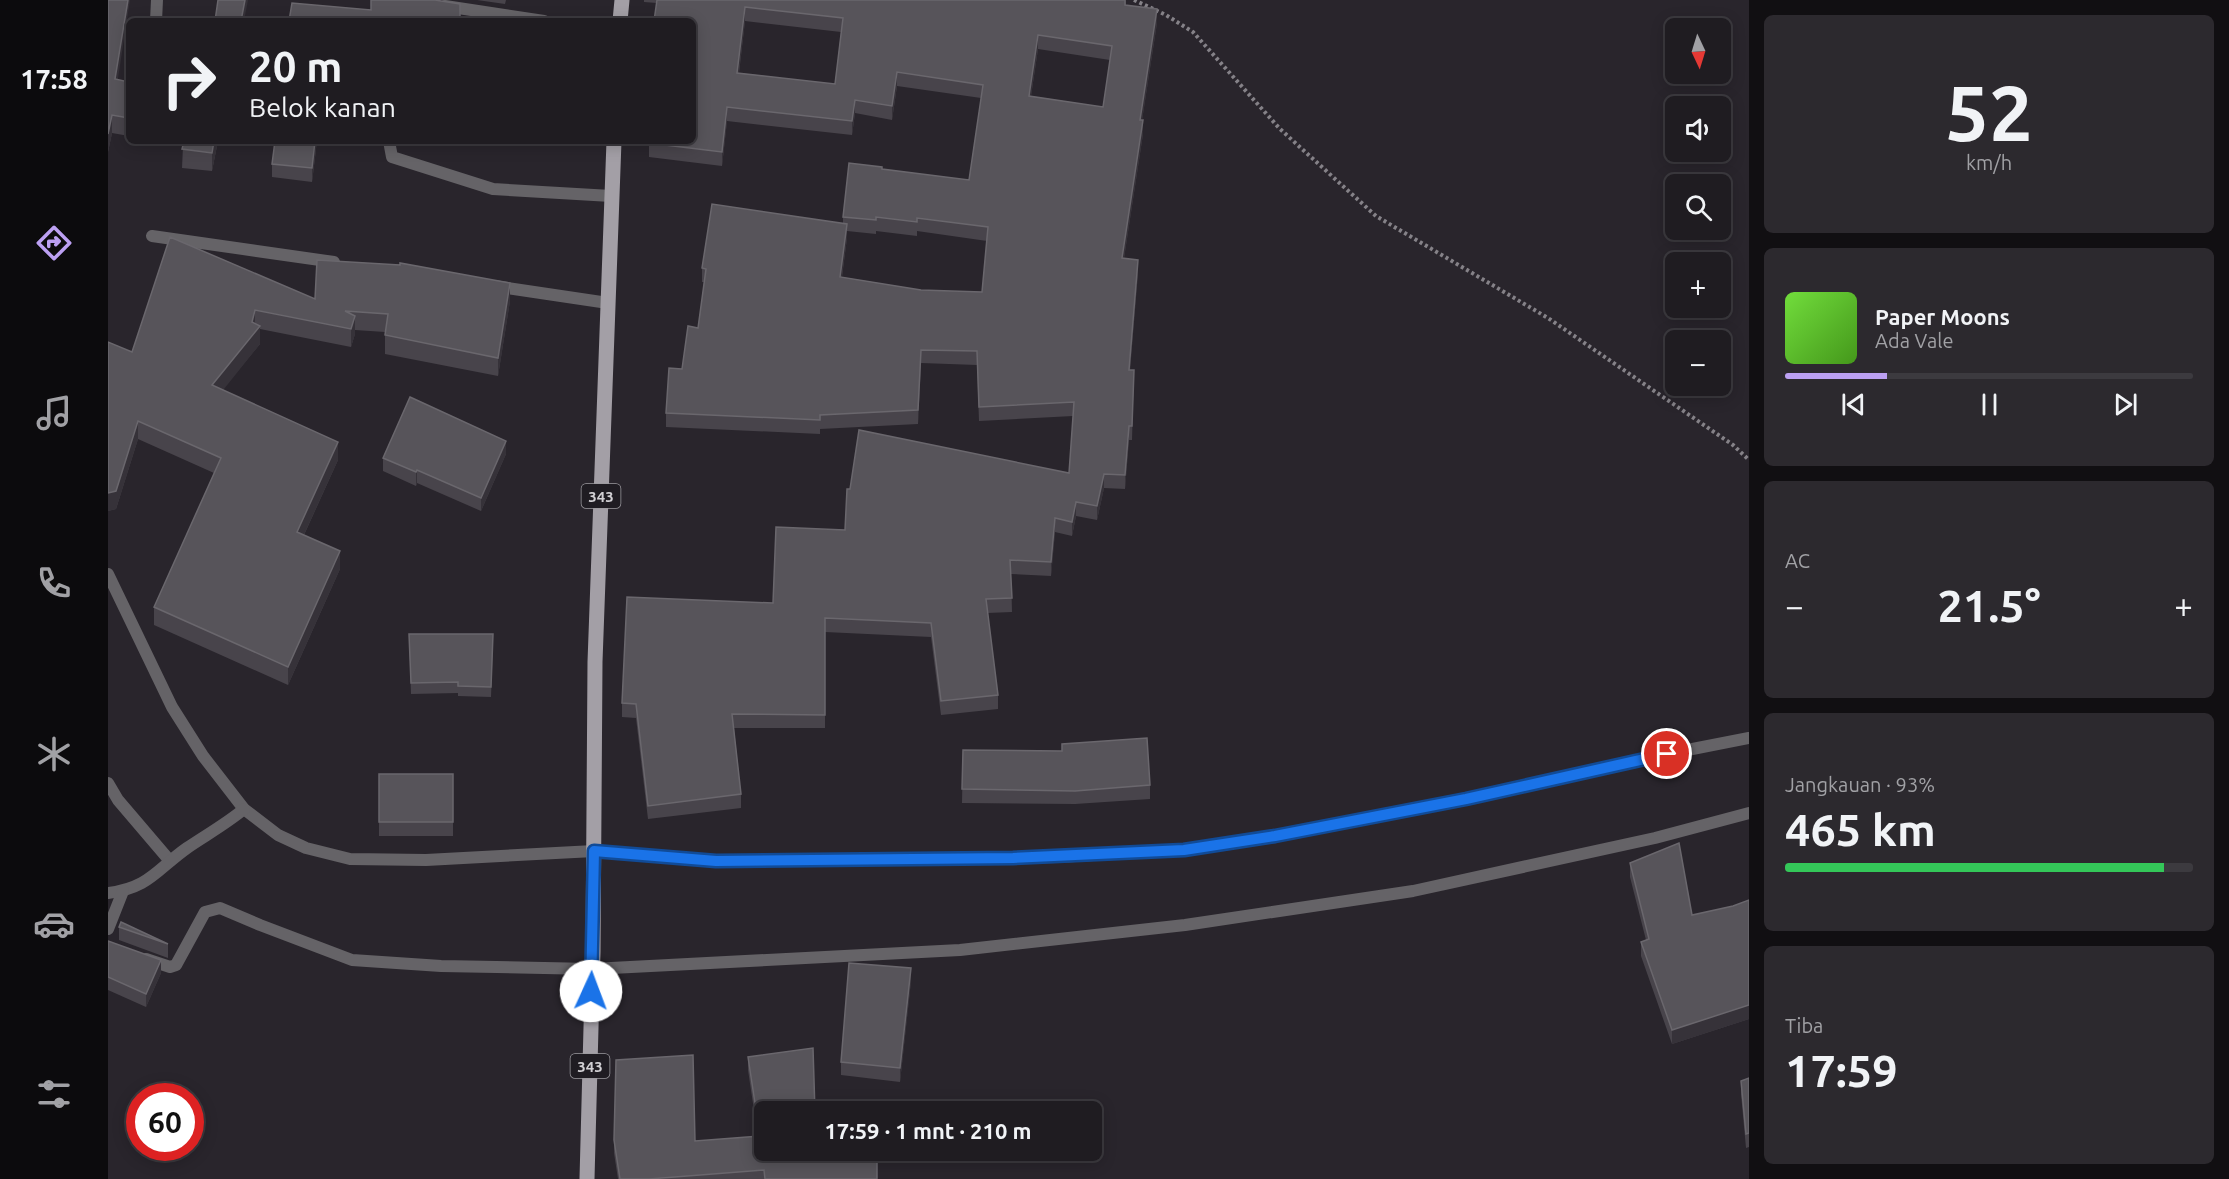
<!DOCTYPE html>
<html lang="id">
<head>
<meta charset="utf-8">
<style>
	:root { --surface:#1f1c21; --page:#2c292e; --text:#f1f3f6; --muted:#a1a1a5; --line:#3c3a3f; --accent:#bca0f2 }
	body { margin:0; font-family:Ubuntu,sans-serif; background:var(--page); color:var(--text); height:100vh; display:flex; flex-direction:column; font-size:22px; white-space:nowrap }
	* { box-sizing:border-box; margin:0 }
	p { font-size:20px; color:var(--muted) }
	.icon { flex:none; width:33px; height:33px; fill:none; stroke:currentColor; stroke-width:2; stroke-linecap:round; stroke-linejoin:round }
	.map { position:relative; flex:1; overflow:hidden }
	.panel { display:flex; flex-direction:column; gap:15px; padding:15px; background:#110f12; width:480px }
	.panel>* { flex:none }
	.top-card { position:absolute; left:18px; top:18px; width:570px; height:126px; border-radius:9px; box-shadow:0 3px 15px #0003,0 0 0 2px var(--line); background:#1f1c21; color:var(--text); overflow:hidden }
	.needle { width:39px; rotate:176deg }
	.controls { position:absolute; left:1557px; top:18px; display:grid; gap:12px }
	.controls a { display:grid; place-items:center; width:66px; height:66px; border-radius:9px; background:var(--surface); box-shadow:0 3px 15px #0003,0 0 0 2px var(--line); font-size:30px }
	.speed { position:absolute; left:18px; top:1083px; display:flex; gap:12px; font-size:30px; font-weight:700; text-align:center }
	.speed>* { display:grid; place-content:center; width:78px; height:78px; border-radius:50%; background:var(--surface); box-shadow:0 3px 15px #0003,0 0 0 2px var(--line); line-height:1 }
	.speed .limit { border:9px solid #d22; background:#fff; color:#111 }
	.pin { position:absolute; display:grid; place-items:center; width:51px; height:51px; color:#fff; margin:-26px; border:3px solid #fff; border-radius:50%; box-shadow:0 2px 6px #0007 }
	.me { position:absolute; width:66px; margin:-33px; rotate:2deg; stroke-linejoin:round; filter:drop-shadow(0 0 4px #0008) }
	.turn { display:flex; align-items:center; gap:21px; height:126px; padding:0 24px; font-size:27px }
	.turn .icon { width:78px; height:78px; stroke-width:2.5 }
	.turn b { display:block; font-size:42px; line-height:51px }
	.big { font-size:45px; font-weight:700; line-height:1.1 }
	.panel .card { flex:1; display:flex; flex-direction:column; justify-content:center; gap:9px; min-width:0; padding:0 21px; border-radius:9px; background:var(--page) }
	.panel .dial { align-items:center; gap:0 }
	.dial b { font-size:78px; line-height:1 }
	.song { display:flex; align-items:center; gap:18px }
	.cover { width:72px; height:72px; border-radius:9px; background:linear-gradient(135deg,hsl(100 70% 55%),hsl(100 70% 35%)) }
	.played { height:6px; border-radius:3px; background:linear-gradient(90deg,var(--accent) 25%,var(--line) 25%) }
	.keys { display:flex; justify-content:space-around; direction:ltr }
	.heat { display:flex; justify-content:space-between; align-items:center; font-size:33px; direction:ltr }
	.charge { height:9px; border-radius:4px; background:linear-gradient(90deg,#34c759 93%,var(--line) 0) }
	.trip { position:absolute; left:646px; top:1101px; width:348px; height:60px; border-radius:9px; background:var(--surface); box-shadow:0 3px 15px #0003,0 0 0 2px var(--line); font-weight:700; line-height:60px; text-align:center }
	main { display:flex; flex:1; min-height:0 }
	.tabs { display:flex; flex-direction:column; width:108px; justify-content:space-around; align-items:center; background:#0c0b0d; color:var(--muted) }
	.tabs .icon { width:42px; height:42px }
	.tabs .selected { color:var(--accent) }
	.tabs b { font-size:27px; color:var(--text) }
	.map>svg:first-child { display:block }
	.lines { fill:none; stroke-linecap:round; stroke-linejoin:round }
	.path { stroke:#858288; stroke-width:4; stroke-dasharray:3 3; stroke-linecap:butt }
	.lane { stroke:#656367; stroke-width:12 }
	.street { stroke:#656367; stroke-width:12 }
	.primary { stroke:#a39fa6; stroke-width:15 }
	.wall { fill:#48444b; fill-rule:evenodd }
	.shaded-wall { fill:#363239 }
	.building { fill:#57545a; stroke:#6a676d; stroke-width:1.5; fill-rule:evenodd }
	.route-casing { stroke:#114b97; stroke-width:15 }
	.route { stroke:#1a73e8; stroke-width:10 }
	.labels { text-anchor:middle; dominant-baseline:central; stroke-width:6; stroke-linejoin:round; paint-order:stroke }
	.shield { fill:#1f1c22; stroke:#9c9a9f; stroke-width:1.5 }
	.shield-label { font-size:15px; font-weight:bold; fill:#d2d0d4 }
</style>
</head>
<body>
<main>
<nav class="tabs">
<b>17:58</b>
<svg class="icon selected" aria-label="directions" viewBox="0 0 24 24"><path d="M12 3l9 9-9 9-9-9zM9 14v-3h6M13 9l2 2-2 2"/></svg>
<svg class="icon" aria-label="music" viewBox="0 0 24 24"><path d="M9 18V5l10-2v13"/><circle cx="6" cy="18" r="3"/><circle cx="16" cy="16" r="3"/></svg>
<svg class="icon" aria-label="phone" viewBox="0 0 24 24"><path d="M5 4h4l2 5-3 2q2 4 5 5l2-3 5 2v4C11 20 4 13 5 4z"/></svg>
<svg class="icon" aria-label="climate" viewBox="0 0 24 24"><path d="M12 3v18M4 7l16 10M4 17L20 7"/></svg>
<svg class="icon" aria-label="car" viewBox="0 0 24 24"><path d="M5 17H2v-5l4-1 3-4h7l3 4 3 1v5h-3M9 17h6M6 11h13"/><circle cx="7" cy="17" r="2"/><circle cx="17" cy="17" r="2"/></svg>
<svg class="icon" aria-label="filters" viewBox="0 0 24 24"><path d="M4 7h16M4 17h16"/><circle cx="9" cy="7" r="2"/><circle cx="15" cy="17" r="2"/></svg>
</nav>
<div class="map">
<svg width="1641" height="1179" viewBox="0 0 1641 1179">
	<rect width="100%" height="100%" fill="#29252c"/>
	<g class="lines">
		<polyline class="path" points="1026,0 1058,15 1085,32 1172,129 1268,216 1440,318 1625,445 1641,460"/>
		<polyline class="lane" points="486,851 608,861 949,857 1076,850 1167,836 1358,799 1559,754 1641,738"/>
		<g class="street">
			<polyline points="337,6 436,21"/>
			<polyline points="48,21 49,0"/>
			<polyline points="281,141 284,157 385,189 503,196"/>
			<polyline points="44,236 226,262"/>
			<polyline points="386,286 500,303"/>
			<polyline points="0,574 64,707 95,756 136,809 170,835 198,848 242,859 318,860 486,851"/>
			<polyline points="0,783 10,800 62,861"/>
			<path d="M 0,893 C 41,888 48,870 79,848 C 98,835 118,824 136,809"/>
			<polyline points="0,929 15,891"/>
			<polyline points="38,959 62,967 68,965 97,912 112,908 152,925 244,960 333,966 484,969 852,950 1077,925 1305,891 1547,838 1641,813"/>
		</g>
		<g class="primary">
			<polyline points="512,21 514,0"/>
			<polyline points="479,1179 485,952 487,662 506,141"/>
		</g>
	</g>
	<g class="wall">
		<polygon points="0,0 10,80 21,82 21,136 4,133 0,152"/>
		<polygon points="369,0 398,0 397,4"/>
		<path d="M 536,0 L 1018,0 L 1018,5 L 1049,23 L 1034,120 L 1035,134 L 1016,258 L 1030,273 L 1022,370 L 1026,370 L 1024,440 L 1021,440 L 1017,489 L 996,488 L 989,520 L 968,516 L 964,536 L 947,532 L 943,576 L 903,574 L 904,612 L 879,613 L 890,695 L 890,709 L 833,715 L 823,637 L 717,632 L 717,728 L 626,728 L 633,794 L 633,808 L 540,819 L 528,718 L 514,717 L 514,703 L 665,603 L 737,530 L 961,473 L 965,416 L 871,421 L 869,365 L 813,363 L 810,424 L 712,429 L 712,434 L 558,427 L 558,413 L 574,369 L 590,328 L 596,282 L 594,282 L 594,268 L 735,224 L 735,217 L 774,169 L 861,180 L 873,98 L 789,86 L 784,120 L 747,113 L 744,135 L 619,121 L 614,166 L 541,157 L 541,141 L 585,141 L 549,3 L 536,2 ZM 637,21 L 733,32 L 727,84 L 631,73 ZM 930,49 L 1002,60 L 995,107 L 923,96 ZM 739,231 L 768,234 L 768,231 L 809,236 L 809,231 L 879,241 L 874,292 L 813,290 L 734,277 L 739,238 Z"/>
		<polygon points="50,141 110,141 104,171 74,168 75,146"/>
		<polygon points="167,141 209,141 204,182 164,177 164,164"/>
		<polygon points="62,237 207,299 402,301 390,376 277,354 277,332 247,330 247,334 243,347 152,329 152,344 114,390 230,460 196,535 232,569 180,685 46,625 46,607 106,473 30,439 8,509 0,511 0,342 24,352"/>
		<polygon points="398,454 373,511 309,483 308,486 275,471 275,458"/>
		<polygon points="301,634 385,644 383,697 350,696 350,693 303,694"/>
		<polygon points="954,744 1042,785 1042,799 967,804 854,803 855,750 954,751"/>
		<rect x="271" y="774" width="74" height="62"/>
		<polygon points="1522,863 1584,915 1625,906 1641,900 1641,1019 1564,1044 1533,956 1533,942 1538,940 1522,877"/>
		<polygon points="11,927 60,944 60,958 11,940"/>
		<polygon points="0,941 53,973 38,1007 0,990"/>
		<polygon points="803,981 792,1082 733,1075 733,1062"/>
		<polygon points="640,1057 708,1159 769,1179 510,1179 506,1153 506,1140 587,1141 650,1137 640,1070"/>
		<polygon points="1641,1078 1641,1147 1638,1148 1633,1094 1633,1081"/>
	</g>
	<g class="shaded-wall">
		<polygon points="20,0 22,0 7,98 7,79"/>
		<polygon points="137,0 140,0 136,21 133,21"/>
		<polygon points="637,7 637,21 629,87 629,73"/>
		<polygon points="1049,9 1049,23 1032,134 1032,120"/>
		<polygon points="930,35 930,49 921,109 921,96"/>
		<polygon points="789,72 789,86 784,120 784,106"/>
		<polygon points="747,100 747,113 744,135 744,121"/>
		<polygon points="619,107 619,121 614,166 614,152"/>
		<polygon points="4,115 4,133 0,152 0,134"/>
		<polygon points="1035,120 1035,134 1014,272 1014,258"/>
		<polygon points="106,141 110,141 104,171 104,153"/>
		<polygon points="207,141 209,141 204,182 204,168"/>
		<polygon points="739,224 739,238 732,290 732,277"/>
		<polygon points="1030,260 1030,273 1021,384 1021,370"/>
		<polygon points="402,283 402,301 390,376 390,358"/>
		<polygon points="147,310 147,328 152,326 152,344 104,404 104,385 144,322"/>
		<polygon points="247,316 247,334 243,347 243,329"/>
		<polygon points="813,350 813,363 810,424 810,410"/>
		<polygon points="30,421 30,439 8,509 0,511 0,493"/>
		<polygon points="1021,426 1021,440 1017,489 1017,475"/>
		<polygon points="398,441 398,454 373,511 373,498"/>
		<polygon points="230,442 230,460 189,550 189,532"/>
		<polygon points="309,470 309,483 308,486 308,472"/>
		<polygon points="996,474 996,488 989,520 989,506"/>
		<polygon points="968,502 968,516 964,536 964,522"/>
		<polygon points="947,518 947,532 943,576 943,562"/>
		<polygon points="232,551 232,569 180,685 180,667"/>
		<polygon points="53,960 53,973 38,1007 38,994"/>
		<polygon points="803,968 803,981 792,1082 792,1068"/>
		<polygon points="1641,1005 1641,1019 1564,1044 1564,1030"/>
	</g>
	<g class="building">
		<polygon points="0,0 20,0 7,79 21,82 21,118 4,115 0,134"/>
		<polygon points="110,0 137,0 133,21 107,21"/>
		<polygon points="263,0 327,0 352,4 352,21 181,21 184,3 263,10"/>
		<path d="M 549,0 L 1017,0 L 1017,5 L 1049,9 L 1032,120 L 1035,120 L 1014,258 L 1030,260 L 1021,370 L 1026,370 L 1024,426 L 1021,426 L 1017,475 L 996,474 L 989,506 L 968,502 L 964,522 L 947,518 L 943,562 L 902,560 L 904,598 L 878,599 L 890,695 L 833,701 L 823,623 L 717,618 L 717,715 L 624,714 L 633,794 L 540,806 L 528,704 L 514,703 L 519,597 L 665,603 L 668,527 L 737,530 L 739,489 L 742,489 L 751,430 L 961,473 L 966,402 L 871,407 L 869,351 L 813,350 L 810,410 L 712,415 L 712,420 L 558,413 L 561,368 L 574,369 L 580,326 L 590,328 L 598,269 L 594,268 L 604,204 L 739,224 L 732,277 L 813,290 L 874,292 L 880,227 L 809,218 L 809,222 L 768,217 L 768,220 L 735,217 L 741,163 L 774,167 L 774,169 L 861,180 L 875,85 L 789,72 L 784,106 L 747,100 L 744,121 L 619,107 L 614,152 L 541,143 L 541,141 L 585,141 L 585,21 L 546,21 ZM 637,7 L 735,18 L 727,84 L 629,73 ZM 930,35 L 1004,46 L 995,107 L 921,96 Z"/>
		<polygon points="76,141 106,141 104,153 74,149"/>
		<polygon points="167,141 207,141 204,168 164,164"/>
		<polygon points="62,237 207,299 209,260 292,265 292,263 402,283 390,358 277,335 280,314 237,311 247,316 243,329 147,310 144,322 152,326 104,385 230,442 189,532 232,551 180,667 46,607 113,458 30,421 8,491 0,493 0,342 24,352"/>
		<polygon points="302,397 398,441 373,498 309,470 308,472 275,458"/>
		<polygon points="301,634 385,634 383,687 350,686 350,682 303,683"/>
		<polygon points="1039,738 1042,785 967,791 854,789 855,750 954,751 954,744"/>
		<rect x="271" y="774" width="74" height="48"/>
		<polygon points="1571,843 1584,915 1625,906 1641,900 1641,1005 1564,1030 1533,942 1541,939 1522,863"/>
		<polygon points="13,922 60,944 11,927"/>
		<polygon points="0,941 53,960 38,994 0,977"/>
		<polygon points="741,963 803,968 792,1068 733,1062"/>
		<polygon points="705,1048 707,1112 657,1112 657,1150 708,1150 708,1159 769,1159 769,1179 657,1179 656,1170 541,1179 512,1179 506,1140 508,1060 585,1055 587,1141 652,1136 640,1057"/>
		<polygon points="1641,1078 1641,1133 1638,1134 1633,1081"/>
	</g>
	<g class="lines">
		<defs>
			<polyline id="route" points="483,991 486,851 608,861 905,858 1076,850 1167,836 1358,799 1559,754"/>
		</defs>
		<use href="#route" class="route-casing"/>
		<use href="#route" class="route"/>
	</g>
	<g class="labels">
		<g class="shield">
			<rect x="473.5" y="484" width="39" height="24" rx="4.5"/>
			<rect x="462.5" y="1054" width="39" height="24" rx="4.5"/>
		</g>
		<g class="shield-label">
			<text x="493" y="496">343</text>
			<text x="482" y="1066">343</text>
		</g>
	</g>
</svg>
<div class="controls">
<a><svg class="needle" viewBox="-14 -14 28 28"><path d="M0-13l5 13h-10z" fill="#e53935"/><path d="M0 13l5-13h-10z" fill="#a1a1a5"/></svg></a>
<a><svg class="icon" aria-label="sound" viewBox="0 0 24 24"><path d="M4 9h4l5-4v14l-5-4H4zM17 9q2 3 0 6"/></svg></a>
<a><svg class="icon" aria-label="search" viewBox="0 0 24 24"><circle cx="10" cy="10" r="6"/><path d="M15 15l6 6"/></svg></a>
<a>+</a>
<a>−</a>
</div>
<div class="speed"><div class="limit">60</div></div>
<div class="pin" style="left:1559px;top:754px;background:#d93025"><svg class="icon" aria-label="arrive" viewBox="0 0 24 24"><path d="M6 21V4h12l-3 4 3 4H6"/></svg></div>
<svg class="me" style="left:483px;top:991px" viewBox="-20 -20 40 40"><circle r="19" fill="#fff"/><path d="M0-13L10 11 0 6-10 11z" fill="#1a73e8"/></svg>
<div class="trip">17:59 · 1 mnt · 210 m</div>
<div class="top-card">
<div class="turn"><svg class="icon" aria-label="right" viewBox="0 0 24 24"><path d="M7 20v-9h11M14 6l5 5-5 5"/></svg><div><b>20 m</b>Belok kanan</div></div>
</div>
</div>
<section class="panel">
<div class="card dial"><b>52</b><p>km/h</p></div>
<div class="card">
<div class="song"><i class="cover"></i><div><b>Paper Moons</b><p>Ada Vale</p></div></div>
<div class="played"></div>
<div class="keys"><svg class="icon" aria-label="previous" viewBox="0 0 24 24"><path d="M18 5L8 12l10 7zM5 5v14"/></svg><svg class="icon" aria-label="pause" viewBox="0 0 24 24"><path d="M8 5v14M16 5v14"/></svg><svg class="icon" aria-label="next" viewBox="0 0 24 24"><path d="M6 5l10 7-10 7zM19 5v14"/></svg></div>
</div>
<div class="card"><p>AC</p>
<div class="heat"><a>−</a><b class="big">21.5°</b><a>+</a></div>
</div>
<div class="card"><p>Jangkauan · 93%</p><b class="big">465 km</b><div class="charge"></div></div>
<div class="card"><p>Tiba</p><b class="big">17:59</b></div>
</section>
</main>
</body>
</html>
